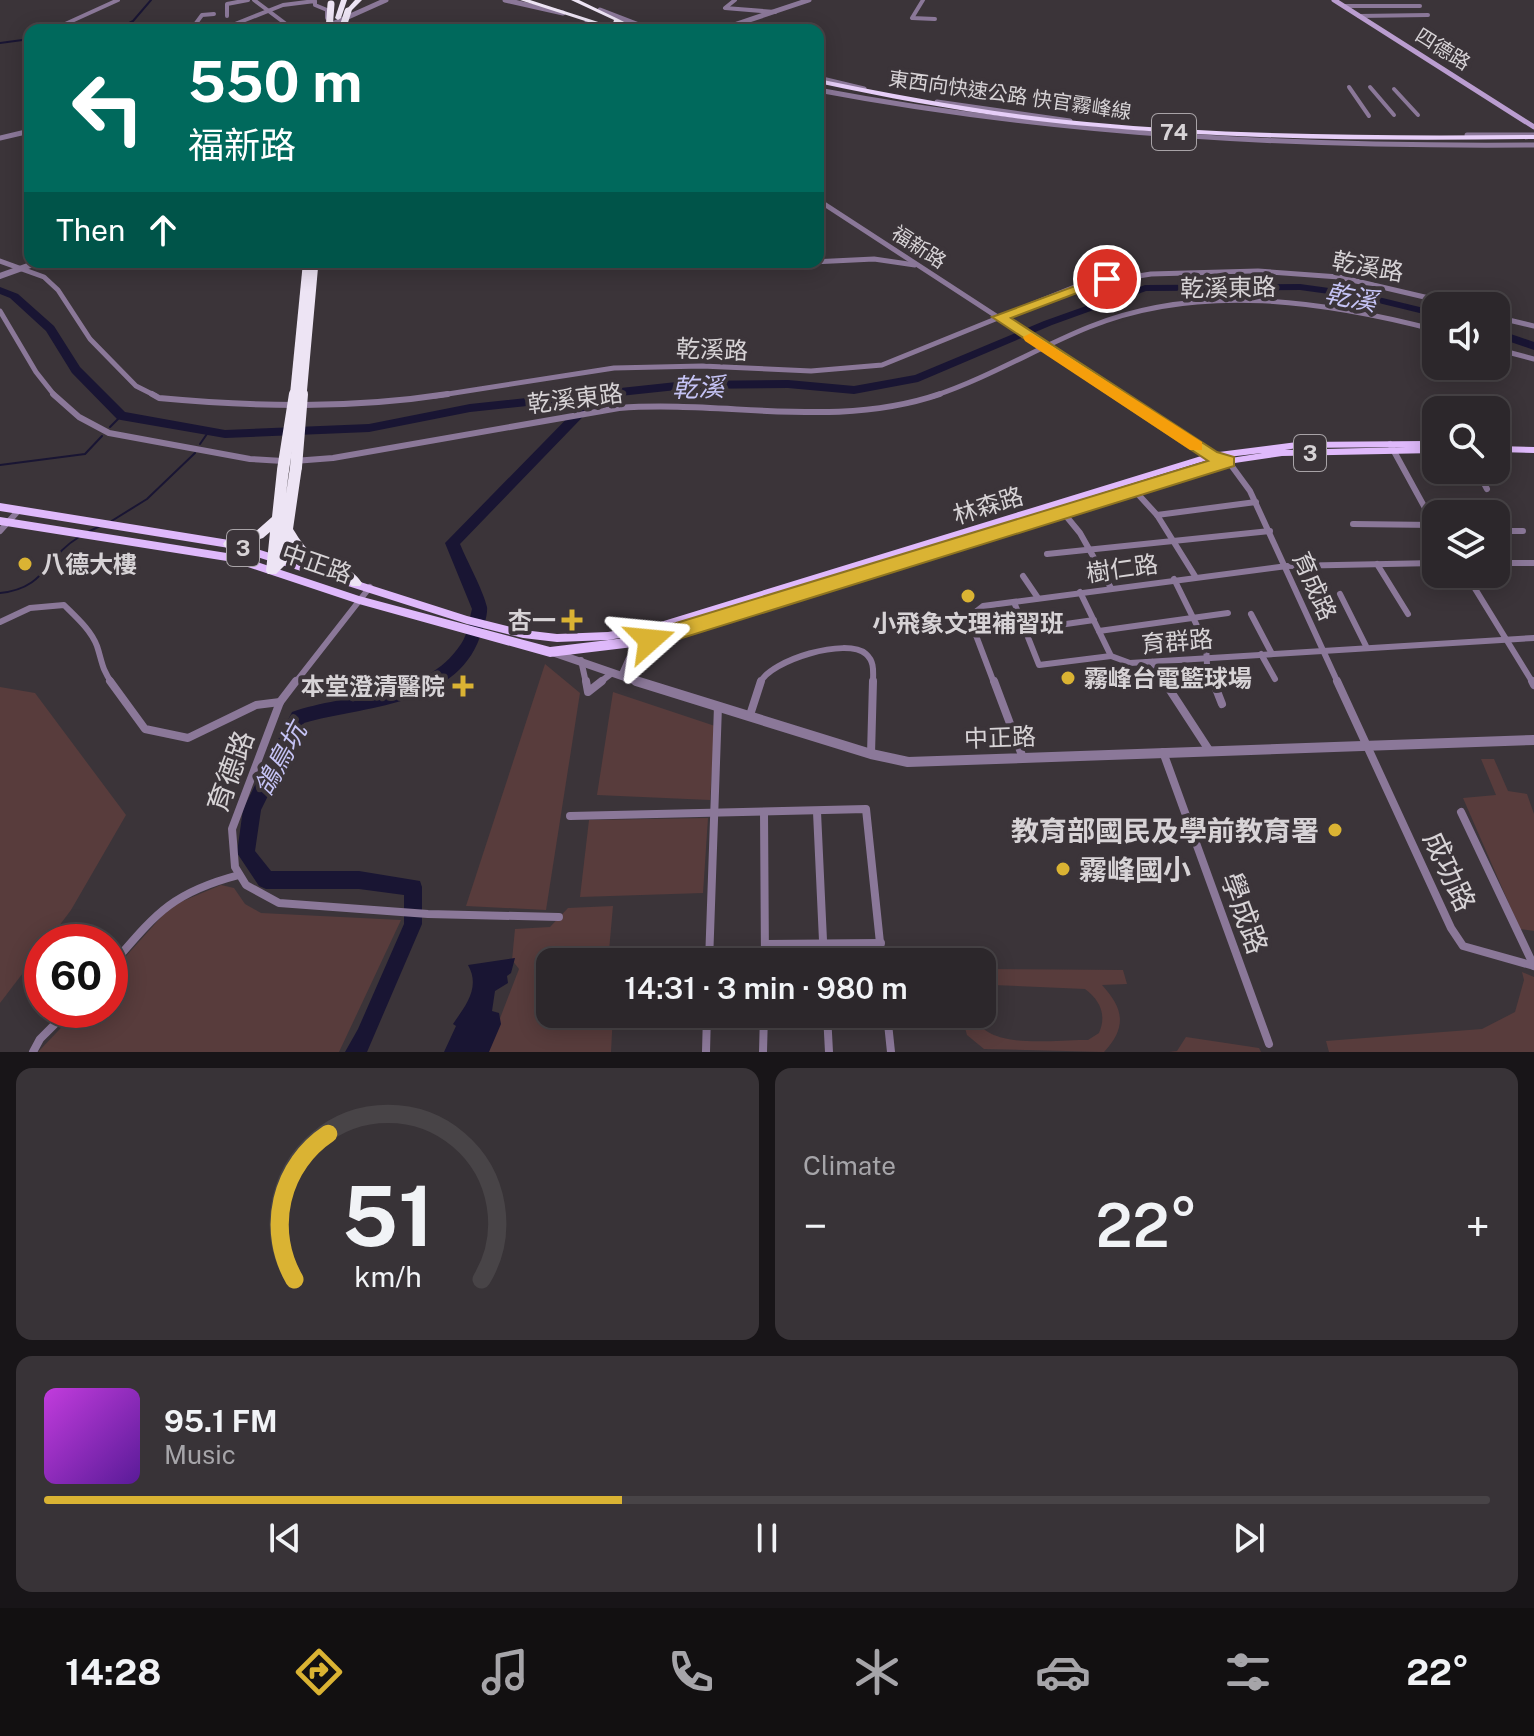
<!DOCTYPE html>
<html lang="en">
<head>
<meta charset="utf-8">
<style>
	:root { --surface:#2c272b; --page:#383337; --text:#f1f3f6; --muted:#a6a5a9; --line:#484447; --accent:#dab333 }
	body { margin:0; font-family:"Public Sans","Noto Sans TC",sans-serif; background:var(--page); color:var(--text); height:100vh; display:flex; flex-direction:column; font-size:30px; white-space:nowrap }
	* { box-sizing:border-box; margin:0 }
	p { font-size:26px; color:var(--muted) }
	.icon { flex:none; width:44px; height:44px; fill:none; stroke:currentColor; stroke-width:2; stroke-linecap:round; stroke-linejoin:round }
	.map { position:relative; height:1052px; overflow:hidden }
	.sheet { display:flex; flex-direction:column; gap:16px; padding:16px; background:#181518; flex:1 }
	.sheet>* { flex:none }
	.banner { position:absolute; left:24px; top:24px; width:800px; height:244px; border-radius:16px; box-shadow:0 4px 20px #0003,0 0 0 2px var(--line); background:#00695c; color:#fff; overflow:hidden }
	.controls { position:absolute; left:1422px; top:292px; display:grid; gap:16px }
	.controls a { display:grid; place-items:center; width:88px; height:88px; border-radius:16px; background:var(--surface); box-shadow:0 4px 20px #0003,0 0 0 2px var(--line); font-size:40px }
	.speed { position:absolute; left:24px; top:924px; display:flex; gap:16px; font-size:40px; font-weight:700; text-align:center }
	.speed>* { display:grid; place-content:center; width:104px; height:104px; border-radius:50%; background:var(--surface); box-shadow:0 4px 20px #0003,0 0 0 2px var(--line); line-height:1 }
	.speed .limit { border:12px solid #d22; background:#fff; color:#111 }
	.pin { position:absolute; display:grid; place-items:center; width:68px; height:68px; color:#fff; margin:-34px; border:4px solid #fff; border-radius:50%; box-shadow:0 2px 8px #0007 }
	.me { position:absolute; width:88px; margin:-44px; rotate:72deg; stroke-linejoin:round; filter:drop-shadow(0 0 6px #0008) }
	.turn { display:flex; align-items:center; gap:28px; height:168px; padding:0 32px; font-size:36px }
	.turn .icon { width:104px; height:104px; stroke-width:2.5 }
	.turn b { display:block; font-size:56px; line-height:68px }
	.then { display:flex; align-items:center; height:76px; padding:0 32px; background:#0003; gap:16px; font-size:30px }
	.big { font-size:60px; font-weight:600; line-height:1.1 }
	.sheet .card { flex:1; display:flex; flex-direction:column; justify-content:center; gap:12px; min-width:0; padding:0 28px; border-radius:16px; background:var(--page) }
	.sheet .dial { align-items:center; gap:0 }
	.dial svg { height:208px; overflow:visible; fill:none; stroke:var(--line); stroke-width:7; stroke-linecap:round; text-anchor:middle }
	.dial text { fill:var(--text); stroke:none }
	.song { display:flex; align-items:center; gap:24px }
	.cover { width:96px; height:96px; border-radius:12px; background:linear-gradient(135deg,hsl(290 70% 55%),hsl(270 70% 35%)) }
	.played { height:8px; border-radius:4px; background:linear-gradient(90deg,var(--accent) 40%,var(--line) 40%) }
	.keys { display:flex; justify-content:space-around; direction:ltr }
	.heat { display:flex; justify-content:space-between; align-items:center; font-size:44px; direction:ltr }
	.sheet .tiles { flex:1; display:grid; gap:16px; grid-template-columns:1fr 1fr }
	.card:last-child { grid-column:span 2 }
	.trip { position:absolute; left:536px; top:948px; width:460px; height:80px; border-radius:16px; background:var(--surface); box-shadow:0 4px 20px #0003,0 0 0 2px var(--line); font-weight:600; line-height:80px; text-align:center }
	.menu { display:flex; height:128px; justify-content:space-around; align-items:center; background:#121011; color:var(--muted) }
	.menu .icon { width:56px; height:56px }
	.menu .current { color:var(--accent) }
	.menu b { font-size:36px; color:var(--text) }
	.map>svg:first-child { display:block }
	.green { fill:#583c3c }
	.water { fill:#191533 }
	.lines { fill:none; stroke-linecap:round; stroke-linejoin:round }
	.stream { stroke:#191533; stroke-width:2 }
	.river { fill:#191533; fill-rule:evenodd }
	.minor-far3 { stroke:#8b7899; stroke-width:4 }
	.minor-far2 { stroke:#8b7899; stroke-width:5 }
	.minor-far1 { stroke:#8b7899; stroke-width:6 }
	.minor { stroke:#8b7899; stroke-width:8 }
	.tertiary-far3 { stroke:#8b7899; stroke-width:5 }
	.tertiary-far2 { stroke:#8b7899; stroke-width:6 }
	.tertiary-far1 { stroke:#8b7899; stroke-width:8 }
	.tertiary { stroke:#8b7899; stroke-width:10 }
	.secondary { stroke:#ba9dd0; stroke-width:5 }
	.primary { fill:#dfb9fb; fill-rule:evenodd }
	.trunk { fill:#e6cef8; fill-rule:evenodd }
	.motorway { fill:#ede4f4; fill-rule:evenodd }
	.motorway-bridge-far2 { stroke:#ede4f4; stroke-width:7 }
	.motorway-bridge-far1 { stroke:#ede4f4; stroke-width:9 }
	.motorway-bridge { stroke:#ede4f4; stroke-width:12 }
	.route { fill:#dab333; stroke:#8e7421; stroke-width:2 }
	.slow { fill:#f59e0b }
	.poi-dot { fill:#dab333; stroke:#3b3439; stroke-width:3 }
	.labels { text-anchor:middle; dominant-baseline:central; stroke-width:8; stroke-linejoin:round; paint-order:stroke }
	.far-street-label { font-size:20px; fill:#d7d3d6; stroke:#3b3439 }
	.shield { fill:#3b3439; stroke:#a8a3a7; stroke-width:2 }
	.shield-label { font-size:22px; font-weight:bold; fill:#d7d3d6 }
	.street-label { font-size:24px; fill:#d7d3d6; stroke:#3b3439 }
	.poi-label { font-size:24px; font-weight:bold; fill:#d7d3d6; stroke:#3b3439; text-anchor:start }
	.water-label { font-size:26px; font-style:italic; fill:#c6c4f6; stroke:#3b3439 }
	.near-street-label { font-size:28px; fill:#d7d3d6; stroke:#3b3439 }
	.near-poi-label { font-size:28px; font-weight:bold; fill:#d7d3d6; stroke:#3b3439; text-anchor:end }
</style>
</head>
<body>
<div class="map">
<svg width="1534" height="1052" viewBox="0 0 1534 1052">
	<rect width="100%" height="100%" fill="#3b3439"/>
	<g class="green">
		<polygon points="545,664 580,693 546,910 466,906"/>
		<polygon points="0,687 35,693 126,815 71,910 47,942 42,942 42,948 0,1003"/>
		<polygon points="613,692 715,726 710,800 597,795"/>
		<polygon points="1481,759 1494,759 1508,791 1527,794 1534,814 1534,931 1520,929 1463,798 1496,795"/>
		<polygon points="708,818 703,893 580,897 589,820"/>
		<polygon points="221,885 234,888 245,904 261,913 401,920 339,1052 38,1052 78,1010 110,1010 110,974 171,906"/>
		<polygon points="613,906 608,962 550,962 550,1014 613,1014 611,1052 487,1052 519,969 512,960 515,929 550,927 568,908"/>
		<path d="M 982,969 L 1123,970 L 1127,984 L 1102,985 C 1124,1009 1127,1027 1104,1052 L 984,1049 L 967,1035 L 961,1014 L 973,1014 C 986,1052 1054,1039 1088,1040 L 1099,1033 C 1107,1015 1100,1000 1085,989 L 993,985 L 982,989 Z"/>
		<polygon points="1522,972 1534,977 1534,1052 1329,1052 1326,1041 1482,1029 1515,1012 1524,980"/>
		<polygon points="1186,1037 1259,1048 1261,1052 1169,1052 1177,1051"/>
	</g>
	<path class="water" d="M 515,958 L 511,973 L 507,976 L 508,983 L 495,991 L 492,1011 L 499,1013 L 501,1024 L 489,1052 L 444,1052 L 456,1026 L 453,1024 C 465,1006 481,988 468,965 Z"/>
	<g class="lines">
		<g class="stream">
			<polyline points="116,30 133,21 151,0"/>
			<polyline points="0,43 30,39"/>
			<polyline points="110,427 121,416"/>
			<polyline points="200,444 209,431"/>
			<polyline points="0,465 85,454 102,436"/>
			<polyline points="110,522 147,499 195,453"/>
			<polyline points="88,532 100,526"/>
			<path d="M 0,593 C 47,588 44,558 79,537"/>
		</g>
		<g class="river">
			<path d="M 1300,284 L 1358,292 L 1436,311 L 1436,317 L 1358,298 L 1300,290 L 1146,291 L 1052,325 L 918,382 L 854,394 L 788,388 L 686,389 L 601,398 L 460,544 C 467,561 483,590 487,607 C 488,615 483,629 480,637 C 455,707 363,706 304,723 L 261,810 L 255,851 L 271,871 L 359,871 L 420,881 L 422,887 L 422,924 L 367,1052 L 345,1052 L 358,1029 L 404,924 L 404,895 L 359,889 L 266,889 L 259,886 L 237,853 L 243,809 L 292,712 C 348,692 424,700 461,644 C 468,634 469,620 472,609 L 445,543 L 585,400 L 470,412 L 369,432 L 225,438 L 121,420 L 117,419 L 72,373 L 46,331 L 10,298 L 0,294 L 0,287 L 18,294 L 54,326 L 80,367 L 125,412 L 225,430 L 369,424 L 470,404 L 686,381 L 788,380 L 854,386 L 915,375 L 1044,321 L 1145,285 Z"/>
			<polygon points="1496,329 1534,342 1534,350 1496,337"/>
		</g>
		<g class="minor-far3">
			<polyline points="254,0 294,30"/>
			<polyline points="735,0 725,8 775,12"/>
			<polyline points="923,0 912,18 935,19"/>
			<polyline points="1344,6 1420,6"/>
			<polyline points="227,16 227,4 248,0"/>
			<polyline points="1359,16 1428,15"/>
			<polyline points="192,27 211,24"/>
			<polyline points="52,30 118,0"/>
			<polyline points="191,30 202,15 214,14"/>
			<polyline points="220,30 283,5 315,1 315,5 327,10 327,18"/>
			<polyline points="1349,87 1369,116"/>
			<polyline points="1370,87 1394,115"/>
			<polyline points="1394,89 1418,115"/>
		</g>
		<g class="minor-far2">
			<polyline points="818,200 1119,396"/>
			<polyline points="0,261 44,277 58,290 90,339 136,386 156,396"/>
			<polyline points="771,264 874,259 915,265"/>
			<polyline points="0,311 36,372 55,396"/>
			<polyline points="1496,317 1534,326"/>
			<polyline points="1496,349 1534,359"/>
			<polyline points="435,396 614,368 702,366 811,371 882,365 1077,286 1151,274 1258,271 1339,277 1463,306"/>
			<path d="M 934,396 C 988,378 1037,348 1089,327 C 1199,282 1325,301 1436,330"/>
		</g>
		<g class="minor-far1">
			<polyline points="53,394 79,417 109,433 250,459 283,461"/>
			<path d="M 152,394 L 159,398 C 256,407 351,409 448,394"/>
			<polyline points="1116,394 1211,456 1228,461 1250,491 1338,683"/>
			<polyline points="1390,444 1436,528"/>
			<path d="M 294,461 L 333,458 L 619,408 C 726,400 835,430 940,394"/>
			<polyline points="1477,470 1487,489"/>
			<polyline points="1136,492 1157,515 1195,576"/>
			<polyline points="1057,505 1080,533 1111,588"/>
			<polyline points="1157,515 1256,502"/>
			<polyline points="1353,524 1434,525"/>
			<polyline points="0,531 19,510"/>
			<polyline points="1496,531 1523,531"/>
			<polyline points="1047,554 1270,531"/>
			<polyline points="1496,563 1534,563"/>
			<polyline points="1377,564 1408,614"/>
			<polyline points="1466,574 1533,683"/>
			<polyline points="1023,576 1038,598"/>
			<polyline points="1174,579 1206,644 1207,665 1214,683"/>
			<polyline points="1080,592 1111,656 1130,663 1534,638"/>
			<polyline points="1340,594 1366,646"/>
			<polyline points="1014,602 1039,665 1111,656"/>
			<polyline points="1251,614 1272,654"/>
			<path d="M 0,622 L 30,608 L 64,605 C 76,617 91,630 97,646 C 102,661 102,670 112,683"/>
			<polyline points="1024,630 1094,620"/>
			<polyline points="1099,631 1228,613"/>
			<polyline points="1261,654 1275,679"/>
			<polyline points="581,660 586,683"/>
			<polyline points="1152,662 1166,683"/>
			<polyline points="621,676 629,658 643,644"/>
			<polyline points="295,683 370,587"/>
			<polyline points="599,683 612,673"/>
			<path d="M 760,683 C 770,660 847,637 866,654 C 875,662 873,672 873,683"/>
			<polyline points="994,683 969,617 983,606 1287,566 1436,563"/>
		</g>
		<g class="minor">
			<polyline points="110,681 145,729 188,738 256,705 280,702"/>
			<polyline points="296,681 280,702 232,829 235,867 246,885 279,903 428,914 559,917"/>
			<polyline points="586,681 588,692 602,681"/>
			<polyline points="994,681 1023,758"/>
			<polyline points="1164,681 1209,750"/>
			<polyline points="1213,681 1222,704"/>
			<polyline points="1337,681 1451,928 1463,946 1534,966"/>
			<polyline points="1532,681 1534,685"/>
			<polyline points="750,715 761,681"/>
			<polyline points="1163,752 1269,1044"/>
			<polyline points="871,754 873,681"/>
			<polyline points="764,812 765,962"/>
			<polyline points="817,812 824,962"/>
			<polyline points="1461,812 1534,966"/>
			<polyline points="570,816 866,809 882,962"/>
			<polyline points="766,944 881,943"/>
			<polyline points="709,962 718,706"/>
			<path d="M 110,967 C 155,915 170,893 239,875"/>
			<polyline points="827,1014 829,1052"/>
			<polyline points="887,1014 891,1052"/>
			<polyline points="33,1052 40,1039 69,1010"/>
			<polyline points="706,1052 707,1014"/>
			<polyline points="763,1052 764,1014"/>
		</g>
		<g class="tertiary-far3">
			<polyline points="505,0 563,13"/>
			<polyline points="600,10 652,30"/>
			<polyline points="587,22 610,30"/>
			<polyline points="319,30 386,0"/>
			<polyline points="719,30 809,0"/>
			<polyline points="818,78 864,89"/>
			<path d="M 818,90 C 1056,135 1293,147 1534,145"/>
			<polyline points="937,102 1070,121"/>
			<polyline points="1467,135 1534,135"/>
			<polyline points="0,138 30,131"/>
		</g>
		<polyline class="tertiary-far2" points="0,276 39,262"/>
		<polyline class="tertiary-far1" points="555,653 642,683"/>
		<polyline class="tertiary" points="636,681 871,754 908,762 1534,740"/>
		<polyline class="secondary" points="1334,0 1534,127"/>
		<g class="primary">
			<path d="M 1426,441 L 1431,444 L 1427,447 L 1436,447 L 1436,453 L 1282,456 L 1228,464 L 650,645 L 550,657 L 359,604 L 233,562 L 0,525 L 0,517 L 233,554 L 359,596 L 550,647 L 650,635 L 1225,459 L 1262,453 L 1211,459 L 654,632 L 608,640 L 557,642 L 523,638 L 467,624 L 229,548 L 0,511 L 0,503 L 229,540 L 467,616 L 523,630 L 557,634 L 608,632 L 654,624 L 1211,453 L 1297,442 ZM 1406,447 L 1285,450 L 1297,448 Z"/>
			<polygon points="1496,446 1534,447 1534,453 1496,452"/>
		</g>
		<path class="trunk" d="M 818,79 C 907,97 996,114 1087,122 C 1236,136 1385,136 1534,135 L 1534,139 C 1385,141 1236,140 1087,126 C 996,118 907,102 818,83 Z"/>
		<g class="motorway">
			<polygon points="341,0 347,0 341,18 338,20 335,18"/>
			<polygon points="355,0 362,0 350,12 346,12 346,10"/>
			<polygon points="520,0 530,0 623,30 613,30"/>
			<polygon points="571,0 579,0 641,30 632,30 613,23 614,20"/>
			<polygon points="303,262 313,262 300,394 295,397 290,394"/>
			<path d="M 296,463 L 302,467 L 293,529 C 300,540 306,551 319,557 C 335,566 351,566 362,583 L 360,586 L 352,586 L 335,573 L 310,564 L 301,558 L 291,545 L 288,562 L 276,574 L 268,574 L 266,571 L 270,532 L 263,538 L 229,549 L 225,547 L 223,544 L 225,541 L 255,532 L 272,517 L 277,470 L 283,466 L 289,470 L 286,494 L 290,467 Z"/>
		</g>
		<g class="motorway-bridge-far2">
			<polyline points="329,30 331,4"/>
			<polyline points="342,30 348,11"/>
		</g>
		<polyline class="motorway-bridge-far1" points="302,396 314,262"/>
		<g class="motorway-bridge">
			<polyline points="296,467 302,394"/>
			<polyline points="283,470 295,394"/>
		</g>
	</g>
	<polygon class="route" points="1102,276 1114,279 1011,318 1217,452 1234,457 1234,466 650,648 643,645 640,640 650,631 1208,461 992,317"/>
	<polygon class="slow" points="1031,333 1202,442 1202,450 1190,450 1025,341 1023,337"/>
	<g class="poi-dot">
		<circle cx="25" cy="564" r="8"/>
		<circle cx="968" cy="596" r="8"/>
		<path d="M568 608h8v8h8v8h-8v8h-8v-8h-8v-8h8z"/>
		<circle cx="1068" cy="678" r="8"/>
		<path d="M459 674h8v8h8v8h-8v8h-8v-8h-8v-8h8z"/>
		<circle cx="1335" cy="830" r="8"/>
		<circle cx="1063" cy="869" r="8"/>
	</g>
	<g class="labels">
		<g class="far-street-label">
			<text transform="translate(1443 49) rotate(32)">四德路</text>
			<text transform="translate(1010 95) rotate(8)">東西向快速公路 快官霧峰線</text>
			<text transform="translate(919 247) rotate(33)">福新路</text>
		</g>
		<g class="shield">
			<rect x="1152" y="114" width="44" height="36" rx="6"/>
			<rect x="1294" y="435" width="32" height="36" rx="6"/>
			<rect x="227" y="530" width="32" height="36" rx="6"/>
		</g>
		<g class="shield-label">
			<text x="1174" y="132">74</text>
			<text x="1310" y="453">3</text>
			<text x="243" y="548">3</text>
		</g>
		<g class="street-label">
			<text transform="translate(1368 266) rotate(10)">乾溪路</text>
			<text transform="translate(1228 287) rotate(-1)">乾溪東路</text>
			<text transform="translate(712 349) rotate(2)">乾溪路</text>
			<text transform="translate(575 398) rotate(-7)">乾溪東路</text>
			<text transform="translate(988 505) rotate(-17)">林森路</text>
			<text transform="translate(317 563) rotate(19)">中正路</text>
			<text transform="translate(1122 568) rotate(-8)">樹仁路</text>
			<text transform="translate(1315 586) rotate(66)">育成路</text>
			<text transform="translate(1177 641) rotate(-5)">育群路</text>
			<text transform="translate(1000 737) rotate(-2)">中正路</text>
		</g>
		<g class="poi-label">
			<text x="41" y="564">八德大樓</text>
			<text x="556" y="620" text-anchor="end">杏一</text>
			<text x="968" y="623" text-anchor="middle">小飛象文理補習班</text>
			<text x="1084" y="678">霧峰台電籃球場</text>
			<text x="445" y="686" text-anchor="end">本堂澄清醫院</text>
		</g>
		<g class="water-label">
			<text transform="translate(1351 297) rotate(11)">乾溪</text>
			<text transform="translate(698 387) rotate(-1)">乾溪</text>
			<text transform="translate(280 759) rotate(-61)">鴿鳥坑</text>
		</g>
		<g class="near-street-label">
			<text transform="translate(230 771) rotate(-70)">育德路</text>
			<text transform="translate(1450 871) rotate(65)">成功路</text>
			<text transform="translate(1245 913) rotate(70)">學成路</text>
		</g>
		<g class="near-poi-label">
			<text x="1319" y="830">教育部國民及學前教育署</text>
			<text x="1079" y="869" text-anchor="start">霧峰國小</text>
		</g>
	</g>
</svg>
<div class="controls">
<a><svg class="icon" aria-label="sound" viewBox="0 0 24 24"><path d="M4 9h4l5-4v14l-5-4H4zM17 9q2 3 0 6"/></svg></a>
<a><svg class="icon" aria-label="search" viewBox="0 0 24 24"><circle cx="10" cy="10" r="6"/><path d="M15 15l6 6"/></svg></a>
<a><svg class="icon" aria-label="layers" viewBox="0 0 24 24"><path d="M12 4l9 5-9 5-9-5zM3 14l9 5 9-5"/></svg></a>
</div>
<div class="speed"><div class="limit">60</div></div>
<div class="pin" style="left:1107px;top:279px;background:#d93025"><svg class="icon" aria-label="arrive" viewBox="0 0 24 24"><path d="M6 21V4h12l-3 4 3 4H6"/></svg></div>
<svg class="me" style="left:650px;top:640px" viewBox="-20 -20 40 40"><path d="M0-17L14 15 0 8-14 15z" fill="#dab333" stroke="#fff" stroke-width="4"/></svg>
<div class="trip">14:31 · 3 min · 980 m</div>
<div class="banner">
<div class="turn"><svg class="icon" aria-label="left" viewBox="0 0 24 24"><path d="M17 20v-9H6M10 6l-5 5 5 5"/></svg><div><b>550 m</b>福新路</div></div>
<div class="then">Then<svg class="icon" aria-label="ahead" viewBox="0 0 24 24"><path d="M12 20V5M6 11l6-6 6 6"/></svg></div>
</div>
</div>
<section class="sheet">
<div class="tiles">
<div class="card dial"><svg viewBox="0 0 100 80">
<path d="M14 69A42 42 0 1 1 86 69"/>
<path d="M14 69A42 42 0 0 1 27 13" stroke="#dab333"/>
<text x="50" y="56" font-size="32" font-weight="700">51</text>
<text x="50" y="72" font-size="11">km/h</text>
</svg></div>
<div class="card"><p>Climate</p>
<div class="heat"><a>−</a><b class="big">22°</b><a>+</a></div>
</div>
<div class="card">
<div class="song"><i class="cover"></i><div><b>95.1 FM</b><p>Music</p></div></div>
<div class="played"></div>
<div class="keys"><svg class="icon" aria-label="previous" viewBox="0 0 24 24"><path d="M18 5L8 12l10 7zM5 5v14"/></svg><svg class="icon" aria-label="pause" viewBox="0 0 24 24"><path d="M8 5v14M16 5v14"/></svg><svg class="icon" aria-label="next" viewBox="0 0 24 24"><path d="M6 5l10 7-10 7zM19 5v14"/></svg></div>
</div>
</div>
</section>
<nav class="menu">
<b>14:28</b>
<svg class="icon current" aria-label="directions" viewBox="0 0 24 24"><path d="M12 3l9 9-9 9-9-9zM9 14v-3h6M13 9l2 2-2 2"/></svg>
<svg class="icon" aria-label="music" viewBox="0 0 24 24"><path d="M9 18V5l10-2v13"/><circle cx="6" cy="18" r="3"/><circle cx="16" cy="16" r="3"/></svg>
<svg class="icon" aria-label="phone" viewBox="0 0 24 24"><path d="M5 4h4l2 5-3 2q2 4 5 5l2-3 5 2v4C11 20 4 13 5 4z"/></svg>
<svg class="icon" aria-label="climate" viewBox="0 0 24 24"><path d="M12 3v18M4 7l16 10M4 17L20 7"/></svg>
<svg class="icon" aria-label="car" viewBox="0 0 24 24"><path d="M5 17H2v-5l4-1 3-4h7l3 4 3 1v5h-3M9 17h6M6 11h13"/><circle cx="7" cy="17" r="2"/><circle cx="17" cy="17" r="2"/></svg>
<svg class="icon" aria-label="filters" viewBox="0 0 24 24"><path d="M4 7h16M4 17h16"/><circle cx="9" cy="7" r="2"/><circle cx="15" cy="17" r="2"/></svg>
<b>22°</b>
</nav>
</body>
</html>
